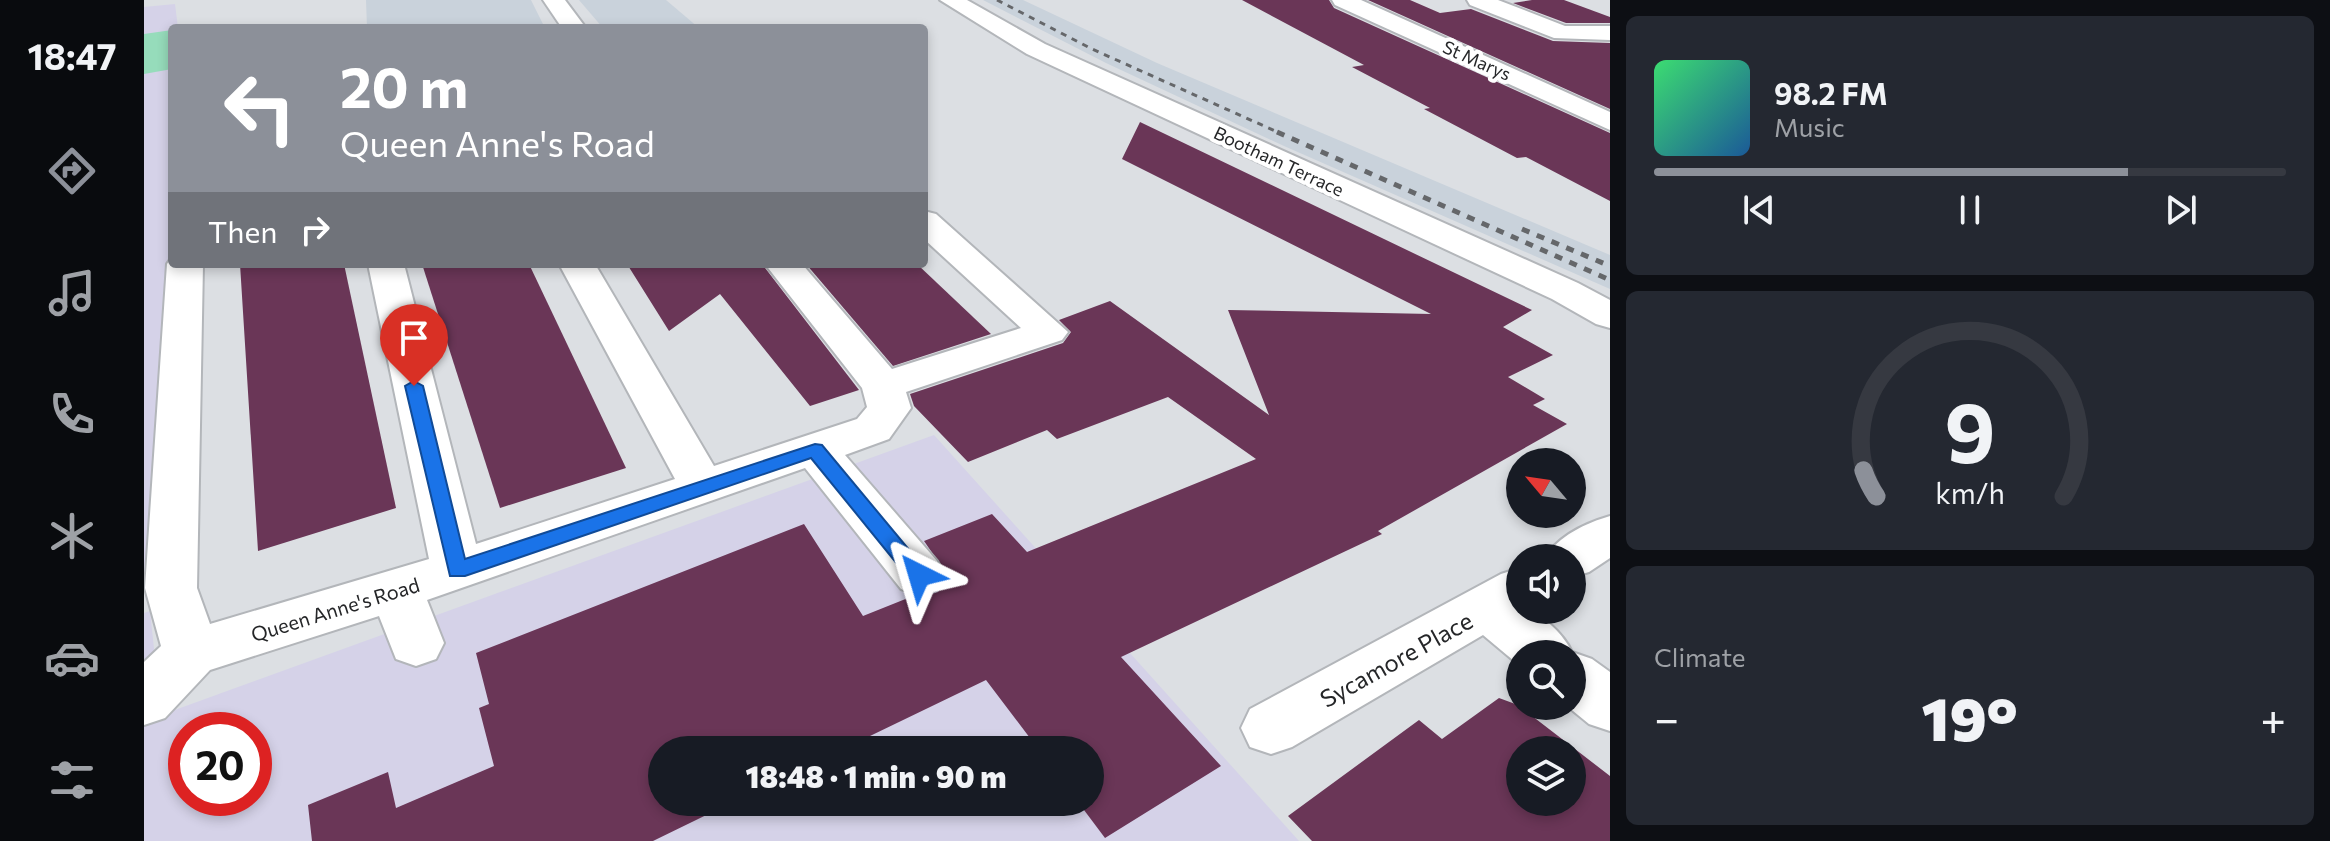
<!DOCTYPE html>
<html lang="en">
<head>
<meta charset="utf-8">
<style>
	:root { --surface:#171b24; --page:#242831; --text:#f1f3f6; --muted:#9ea1a6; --line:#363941; --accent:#8c9099 }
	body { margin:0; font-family:Commissioner,sans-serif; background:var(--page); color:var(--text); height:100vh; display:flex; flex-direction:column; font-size:30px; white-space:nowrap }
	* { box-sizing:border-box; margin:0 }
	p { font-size:26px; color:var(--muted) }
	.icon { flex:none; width:44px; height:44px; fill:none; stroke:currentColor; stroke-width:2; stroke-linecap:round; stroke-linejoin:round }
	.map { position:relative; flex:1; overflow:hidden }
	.drawer { display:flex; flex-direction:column; gap:16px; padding:16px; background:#0d0f14; width:720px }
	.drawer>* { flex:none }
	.top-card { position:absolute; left:24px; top:24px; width:760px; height:244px; border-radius:8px; box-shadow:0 4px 12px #0003; background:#8c9099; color:#fff; overflow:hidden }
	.needle { width:52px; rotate:299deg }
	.buttons { position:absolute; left:1362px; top:448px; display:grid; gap:16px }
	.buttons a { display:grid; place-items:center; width:80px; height:80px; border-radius:50%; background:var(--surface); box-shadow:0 4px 12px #0003; font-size:40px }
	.speed { position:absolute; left:24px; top:712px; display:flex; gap:16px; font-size:40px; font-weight:700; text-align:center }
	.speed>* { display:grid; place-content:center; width:104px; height:104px; border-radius:50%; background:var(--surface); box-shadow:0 4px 12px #0003; line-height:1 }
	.speed .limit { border:12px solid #d22; background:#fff; color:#111 }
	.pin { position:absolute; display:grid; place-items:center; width:68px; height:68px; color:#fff; margin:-82px -34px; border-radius:50% 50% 50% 0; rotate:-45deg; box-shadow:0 0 8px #0007 }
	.pin .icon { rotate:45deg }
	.me { position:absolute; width:88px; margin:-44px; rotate:320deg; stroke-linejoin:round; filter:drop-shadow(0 0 6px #0008) }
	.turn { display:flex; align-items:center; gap:28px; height:168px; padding:0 40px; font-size:36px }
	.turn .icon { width:104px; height:104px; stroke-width:2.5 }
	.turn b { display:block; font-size:56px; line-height:68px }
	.then { display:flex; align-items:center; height:76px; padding:0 40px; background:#0003; gap:16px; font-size:30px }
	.big { font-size:60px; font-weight:800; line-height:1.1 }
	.drawer .card { flex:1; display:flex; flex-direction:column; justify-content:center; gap:12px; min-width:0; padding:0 28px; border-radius:12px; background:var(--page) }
	.drawer .dial { align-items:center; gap:0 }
	.dial svg { height:208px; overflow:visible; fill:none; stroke:var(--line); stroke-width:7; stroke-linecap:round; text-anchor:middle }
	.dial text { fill:var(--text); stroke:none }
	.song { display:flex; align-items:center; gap:24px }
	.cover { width:96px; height:96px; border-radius:12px; background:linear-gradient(135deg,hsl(140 70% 55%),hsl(210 70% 35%)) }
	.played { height:8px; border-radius:4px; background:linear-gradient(90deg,var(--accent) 75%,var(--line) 75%) }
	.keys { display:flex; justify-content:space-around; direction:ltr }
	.heat { display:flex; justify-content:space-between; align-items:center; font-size:44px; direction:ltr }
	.trip { position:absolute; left:504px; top:736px; width:456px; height:80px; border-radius:40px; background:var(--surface); box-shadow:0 4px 12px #0003; font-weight:800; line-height:80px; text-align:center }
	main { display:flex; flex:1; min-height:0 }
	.tab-bar { display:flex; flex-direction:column; width:144px; justify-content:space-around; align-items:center; background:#090b0e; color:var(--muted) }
	.tab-bar .icon { width:56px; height:56px }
	.tab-bar .active { color:var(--accent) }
	.tab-bar b { font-size:36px; color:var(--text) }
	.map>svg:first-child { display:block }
	.built { fill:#c9d2db }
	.education { fill:#d5d2e8; fill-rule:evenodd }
	.green { fill:#96dcbb }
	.building { fill:#6a3657; fill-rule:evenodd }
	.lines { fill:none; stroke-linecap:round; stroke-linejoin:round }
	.minor-casing { stroke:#b3b6ba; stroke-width:4 }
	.minor { fill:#fff; fill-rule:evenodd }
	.rail-far1 { stroke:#65676a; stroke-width:3; stroke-dasharray:6 6; stroke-linecap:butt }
	.rail { stroke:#65676a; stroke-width:5; stroke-dasharray:8 8; stroke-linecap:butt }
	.route { fill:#1a73e8; stroke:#114b97; stroke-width:2 }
	.labels { text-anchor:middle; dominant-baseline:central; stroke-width:8; stroke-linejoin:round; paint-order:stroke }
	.far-street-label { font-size:18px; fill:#252628; stroke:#fff }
	.street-label { font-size:20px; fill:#252628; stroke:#fff }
	.near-street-label { font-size:24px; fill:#252628; stroke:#fff }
</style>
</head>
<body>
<main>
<nav class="tab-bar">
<b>18:47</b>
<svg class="icon active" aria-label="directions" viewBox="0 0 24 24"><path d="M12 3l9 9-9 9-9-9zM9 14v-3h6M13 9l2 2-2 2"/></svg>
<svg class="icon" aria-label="music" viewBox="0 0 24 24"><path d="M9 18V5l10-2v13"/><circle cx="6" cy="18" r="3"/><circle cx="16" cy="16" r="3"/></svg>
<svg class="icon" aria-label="phone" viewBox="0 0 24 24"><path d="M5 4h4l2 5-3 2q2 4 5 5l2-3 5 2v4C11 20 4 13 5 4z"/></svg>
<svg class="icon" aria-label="climate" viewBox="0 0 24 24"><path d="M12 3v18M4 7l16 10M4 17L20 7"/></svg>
<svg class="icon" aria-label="car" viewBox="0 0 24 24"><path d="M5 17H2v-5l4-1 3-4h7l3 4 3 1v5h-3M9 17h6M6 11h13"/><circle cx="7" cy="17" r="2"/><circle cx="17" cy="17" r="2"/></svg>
<svg class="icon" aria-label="filters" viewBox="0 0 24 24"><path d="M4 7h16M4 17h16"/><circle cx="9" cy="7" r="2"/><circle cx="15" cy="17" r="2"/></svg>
</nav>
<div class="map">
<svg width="1466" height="841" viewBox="0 0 1466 841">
	<rect width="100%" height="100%" fill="#dcdfe3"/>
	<g class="built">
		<polygon points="222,0 387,0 399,24 363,28 223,28"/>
		<polygon points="435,0 522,0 555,28 459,28"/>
		<polygon points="839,0 879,0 1013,63 1466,255 1466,289 1140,146 962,63"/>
	</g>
	<g class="education">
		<polygon points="31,4 34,28 28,28 28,225 11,576 0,580 0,7"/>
		<path d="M 790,435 L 1155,841 L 0,841 L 0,613 L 6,611 L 17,715 ZM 42,730 L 110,730 L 110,798 L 42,798 ZM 518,750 L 946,750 L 946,802 L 518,802 Z"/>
	</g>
	<polygon class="green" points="28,30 28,69 0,74 0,34"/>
	<g class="building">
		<polygon points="1098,0 1185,0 1190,8 1466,133 1466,201 1382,157 1373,158 1280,109 1286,108 1208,67 1220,65"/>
		<polygon points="1224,0 1266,0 1296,13 1327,9 1409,41 1466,43 1466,109"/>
		<polygon points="1388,0 1420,0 1466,17 1466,23 1422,23 1369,3"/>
		<polygon points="996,122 1388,310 1359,327 1409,355 1364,377 1401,399 1389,405 1423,424 1234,531 1238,534 977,657 1077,766 961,838 934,802 946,802 946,750 895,750 842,680 697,750 518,750 518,802 589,802 509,841 168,841 164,805 244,772 252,808 350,766 335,708 345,704 332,653 660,524 719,616 769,596 776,598 794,592 800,583 807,580 780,541 848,514 883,552 1112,459 1024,397 913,439 903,430 824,462 770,406 766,394 919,343 927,332 915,320 966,301 1125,415 1084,310 1287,314 978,159"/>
		<polygon points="96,264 200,264 252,508 114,551"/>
		<polygon points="278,264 385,264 482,468 356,508"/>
		<polygon points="483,264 618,264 715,390 666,406 576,294 525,331"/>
		<polygon points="662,264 773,264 847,334 749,366"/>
		<path d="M 1355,698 L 1374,705 L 1466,776 L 1466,841 L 1168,841 L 1144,816 L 1275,720 L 1298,739 ZM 1376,750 L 1428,750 L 1428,802 L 1376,802 Z"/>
	</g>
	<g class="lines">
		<defs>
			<g id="minor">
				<polygon points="399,0 421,0 442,28 418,28"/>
				<polygon points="796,0 823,0 901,44 1434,283 1466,300 1466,328 1452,324 1408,299 883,54"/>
				<polygon points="1188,0 1217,0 1466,112 1466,130 1191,5"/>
				<polygon points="1323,0 1354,0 1421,26 1466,26 1466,40 1410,38 1326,5"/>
				<polygon points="780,211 792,214 924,332 918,340 762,392 767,408 745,439 701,455 793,561 801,575 793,589 775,595 757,589 661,468 283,600 300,643 292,659 272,666 252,659 235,616 66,670 21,718 0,725 0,662 17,646 1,588 23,264 28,257 28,264 59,264 53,588 66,624 285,559 224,264 260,264 332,544 531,479 415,264 451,264 570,466 713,419 723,407 718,388 621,264 658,264 748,369 877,328 780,239"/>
				<path d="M 1466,516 L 1466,558 L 1445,572 L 1428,577 L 1428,558 L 1401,558 C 1414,536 1442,523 1466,516 Z"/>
				<path d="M 1376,568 L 1376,610 C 1396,610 1420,635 1428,652 L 1448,659 L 1466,672 L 1466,731 L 1445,724 L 1423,706 L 1428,706 L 1428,654 L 1376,654 L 1376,666 L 1339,635 L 1148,747 L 1127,754 L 1106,747 L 1097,728 L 1106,709 L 1357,574 Z"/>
			</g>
		</defs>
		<use href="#minor" class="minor-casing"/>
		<use href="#minor" class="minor"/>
		<polyline class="rail-far1" points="853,0 948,49 1138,134"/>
		<g class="rail">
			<polyline points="1133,132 1466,280"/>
			<polyline points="1378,229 1466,266"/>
		</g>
	</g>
	<polygon class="route" points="270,381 279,386 321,559 671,444 678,445 786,575 783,581 775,583 767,581 667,458 321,576 306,576 261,386"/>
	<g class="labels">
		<g class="far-street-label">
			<text transform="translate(1333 60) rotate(24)">St Marys</text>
			<text transform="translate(1135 161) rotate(25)">Bootham Terrace</text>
		</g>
		<g class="street-label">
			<text transform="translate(191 609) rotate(-17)">Queen Anne's Road</text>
		</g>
		<g class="near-street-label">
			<text transform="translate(1252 659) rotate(-29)">Sycamore Place</text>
		</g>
	</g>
</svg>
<div class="buttons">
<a><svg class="needle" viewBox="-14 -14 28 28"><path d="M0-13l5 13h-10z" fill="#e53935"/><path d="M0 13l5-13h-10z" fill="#9ea1a6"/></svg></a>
<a><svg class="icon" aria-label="sound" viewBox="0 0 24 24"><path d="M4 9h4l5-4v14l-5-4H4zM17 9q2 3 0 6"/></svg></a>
<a><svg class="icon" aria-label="search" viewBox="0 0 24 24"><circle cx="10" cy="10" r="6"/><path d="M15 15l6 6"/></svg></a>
<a><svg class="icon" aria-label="layers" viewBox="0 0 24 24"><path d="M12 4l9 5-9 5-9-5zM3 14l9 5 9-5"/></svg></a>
</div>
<div class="speed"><div class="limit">20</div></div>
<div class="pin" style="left:270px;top:386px;background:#d93025"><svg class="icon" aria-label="arrive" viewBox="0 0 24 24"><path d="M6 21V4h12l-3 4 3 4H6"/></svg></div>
<svg class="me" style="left:775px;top:575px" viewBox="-20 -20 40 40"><path d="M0-17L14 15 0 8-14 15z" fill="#1a73e8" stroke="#fff" stroke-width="4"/></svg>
<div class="trip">18:48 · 1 min · 90 m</div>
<div class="top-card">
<div class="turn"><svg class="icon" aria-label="left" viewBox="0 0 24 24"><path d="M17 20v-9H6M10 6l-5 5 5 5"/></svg><div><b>20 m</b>Queen Anne's Road</div></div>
<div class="then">Then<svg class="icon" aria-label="right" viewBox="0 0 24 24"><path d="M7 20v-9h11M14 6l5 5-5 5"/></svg></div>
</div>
</div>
<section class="drawer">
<div class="card">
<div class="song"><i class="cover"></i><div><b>98.2 FM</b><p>Music</p></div></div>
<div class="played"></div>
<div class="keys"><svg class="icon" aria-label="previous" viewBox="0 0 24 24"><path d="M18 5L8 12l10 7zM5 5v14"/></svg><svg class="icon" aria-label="pause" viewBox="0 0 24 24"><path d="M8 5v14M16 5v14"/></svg><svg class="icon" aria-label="next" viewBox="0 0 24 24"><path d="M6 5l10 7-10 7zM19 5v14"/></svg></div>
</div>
<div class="card dial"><svg viewBox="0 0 100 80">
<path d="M14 69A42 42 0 1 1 86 69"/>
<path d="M14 69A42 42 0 0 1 9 59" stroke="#8c9099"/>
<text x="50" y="56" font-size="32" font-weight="700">9</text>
<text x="50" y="72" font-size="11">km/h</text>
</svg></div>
<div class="card"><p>Climate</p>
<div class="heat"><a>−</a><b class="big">19°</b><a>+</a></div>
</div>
</section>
</main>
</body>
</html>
